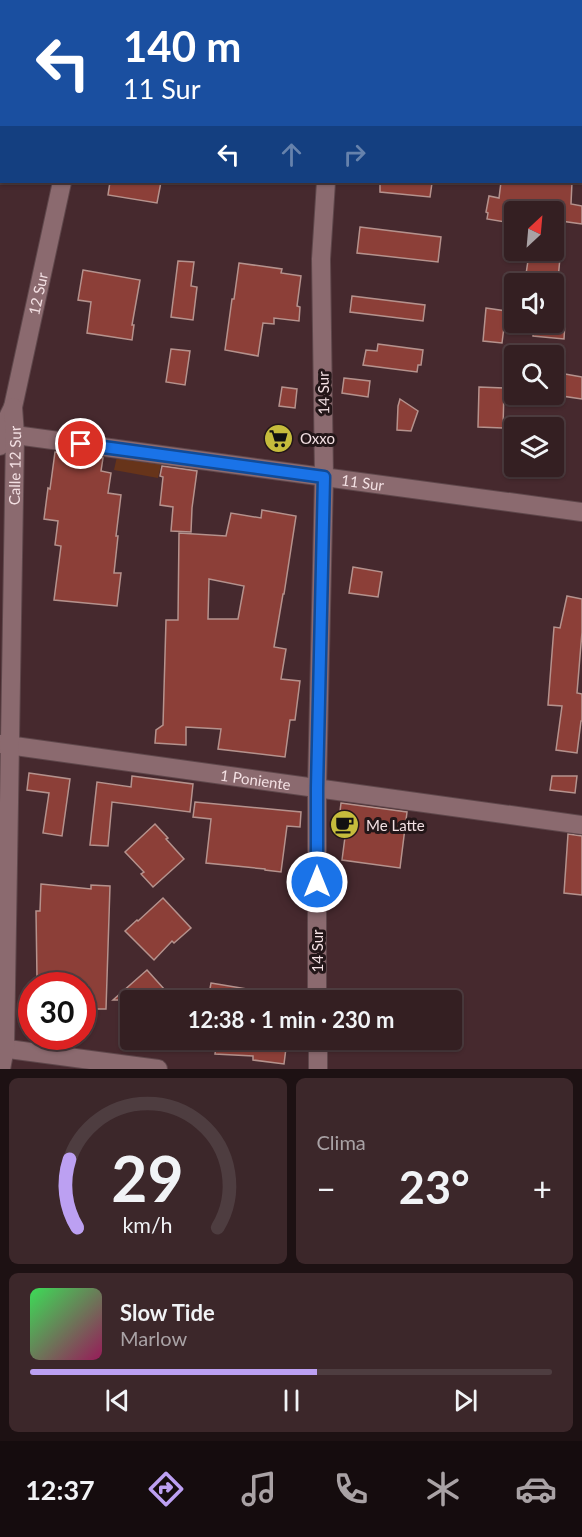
<!DOCTYPE html>
<html lang="es">
<head>
<meta charset="utf-8">
<style>
	:root { --surface:#341f22; --page:#3c272a; --text:#f1f3f6; --muted:#a9a2a5; --line:#4e3d40; --accent:#bca0f2 }
	body { margin:0; font-family:Lato,sans-serif; background:var(--page); color:var(--text); height:100vh; display:flex; flex-direction:column; font-size:22px; white-space:nowrap }
	* { box-sizing:border-box; margin:0 }
	p { font-size:20px; color:var(--muted) }
	.icon { flex:none; width:33px; height:33px; fill:none; stroke:currentColor; stroke-width:2; stroke-linecap:round; stroke-linejoin:round }
	.map { position:relative; height:1069px; overflow:hidden }
	.side { display:flex; flex-direction:column; gap:9px; padding:9px; background:#1d1113; flex:1 }
	.side>* { flex:none }
	.hud { position:absolute; left:0px; top:0px; width:582px; height:183px; box-shadow:0 2px 4px #0004,0 0 0 2px var(--line); background:#1a4fa0; color:#fff; overflow:hidden }
	.needle { width:39px; rotate:26deg }
	.fabs { position:absolute; left:504px; top:201px; display:grid; gap:12px }
	.fabs a { display:grid; place-items:center; width:60px; height:60px; border-radius:6px; background:var(--surface); box-shadow:0 2px 4px #0004,0 0 0 2px var(--line); font-size:30px }
	.speed { position:absolute; left:18px; top:972px; display:flex; gap:12px; font-size:30px; font-weight:700; text-align:center }
	.speed>* { display:grid; place-content:center; width:78px; height:78px; border-radius:50%; background:var(--surface); box-shadow:0 2px 4px #0004,0 0 0 2px var(--line); line-height:1 }
	.speed .limit { border:9px solid #d22; background:#fff; color:#111 }
	.pin { position:absolute; display:grid; place-items:center; width:51px; height:51px; color:#fff; margin:-26px; border:3px solid #fff; border-radius:50%; box-shadow:0 2px 6px #0007 }
	.me { position:absolute; width:66px; margin:-33px; rotate:0deg; stroke-linejoin:round; filter:drop-shadow(0 0 4px #0008) }
	.turn { display:flex; align-items:center; gap:21px; height:126px; padding:0 24px; font-size:27px }
	.turn .icon { width:78px; height:78px; stroke-width:2.5 }
	.turn b { display:block; font-size:42px; line-height:51px }
	.lanes { display:flex; align-items:center; height:57px; padding:0 24px; background:#0003; justify-content:center; gap:30px; direction:ltr }
	.lanes .off { opacity:.35 }
	.big { font-size:45px; font-weight:700; line-height:1.1 }
	.side .card { flex:1; display:flex; flex-direction:column; justify-content:center; gap:9px; min-width:0; padding:0 21px; border-radius:9px; background:var(--page) }
	.side .dial { align-items:center; gap:0 }
	.dial svg { height:156px; overflow:visible; fill:none; stroke:var(--line); stroke-width:7; stroke-linecap:round; text-anchor:middle }
	.dial text { fill:var(--text); stroke:none }
	.song { display:flex; align-items:center; gap:18px }
	.cover { width:72px; height:72px; border-radius:9px; background:linear-gradient(135deg,hsl(130 70% 55%),hsl(330 70% 35%)) }
	.played { height:6px; border-radius:3px; background:linear-gradient(90deg,var(--accent) 55%,var(--line) 55%) }
	.keys { display:flex; justify-content:space-around; direction:ltr }
	.heat { display:flex; justify-content:space-between; align-items:center; font-size:33px; direction:ltr }
	.side .tiles { flex:1; display:grid; gap:9px; grid-template-columns:1fr 1fr }
	.card:last-child { grid-column:span 2 }
	.trip { position:absolute; left:120px; top:990px; width:342px; height:60px; border-radius:6px; background:var(--surface); box-shadow:0 2px 4px #0004,0 0 0 2px var(--line); font-weight:700; line-height:60px; text-align:center }
	.dock { display:flex; height:96px; justify-content:space-around; align-items:center; background:#150c0e; color:var(--muted) }
	.dock .icon { width:42px; height:42px }
	.dock .selected { color:var(--accent) }
	.dock b { font-size:27px; color:var(--text) }
	.map>svg:first-child { display:block }
	.green { fill:#67341a }
	.building { fill:#8c3f38; stroke:#b5928d; stroke-width:1.5; fill-rule:evenodd }
	.lines { fill:none; stroke-linecap:round; stroke-linejoin:round }
	.minor-casing { stroke:#5f474b; stroke-width:20 }
	.minor { stroke:#8b6a6f; stroke-width:18 }
	.route-casing { stroke:#114b97; stroke-width:15 }
	.route { stroke:#1a73e8; stroke-width:10 }
	.labels { text-anchor:middle; dominant-baseline:central; stroke-width:6; stroke-linejoin:round; paint-order:stroke }
	.street-label { font-size:15px; fill:#f3e0e3; stroke:#231618 }
	.poi-label { font-size:15px; fill:#f3e0e3; stroke:#231618; text-anchor:start }
</style>
</head>
<body>
<div class="map">
<svg width="582" height="1069" viewBox="0 0 582 1069">
	<rect width="100%" height="100%" fill="#46292e"/>
	<polygon class="green" points="118,452 162,460 158,478 114,470"/>
	<g class="building">
		<polygon points="110,182 161,182 157,203 108,195"/>
		<polygon points="380,182 417,182 432,183 430,197 380,192"/>
		<polygon points="501,182 572,182 571,204 582,206 582,224 554,220 554,212 513,212 512,223 487,219 488,213 486,212 489,196 499,198"/>
		<polygon points="360,227 441,237 438,262 357,253"/>
		<polygon points="529,254 560,258 558,279 526,274"/>
		<polygon points="178,261 194,262 191,286 197,287 193,320 171,317"/>
		<polygon points="239,263 282,269 281,273 301,276 297,306 300,307 299,321 274,318 274,324 263,323 258,356 225,350 232,299 234,299"/>
		<polygon points="83,270 140,280 132,325 134,325 132,340 87,333 91,302 78,300"/>
		<polygon points="352,296 425,305 423,321 350,312"/>
		<polygon points="486,308 506,311 502,343 483,341"/>
		<polygon points="534,322 565,322 564,339 533,336"/>
		<polygon points="378,344 423,350 421,365 418,365 417,372 363,365 366,350 377,351"/>
		<polygon points="171,349 190,351 185,385 166,382"/>
		<polygon points="565,374 582,377 582,399 562,396"/>
		<polygon points="344,378 370,381 368,397 342,393"/>
		<polygon points="282,387 297,389 295,408 279,406"/>
		<polygon points="479,387 504,388 503,428 478,427"/>
		<polygon points="400,399 418,411 411,431 397,430 398,406"/>
		<polygon points="55,452 103,458 101,471 111,473 108,493 121,495 116,536 118,536 114,573 121,573 117,606 54,600 61,546 55,545 58,521 44,519 48,488 50,489"/>
		<polygon points="162,466 197,471 192,508 191,532 171,531 173,507 160,505 163,477 160,476"/>
		<path d="M 262,510 L 296,516 L 284,594 L 283,594 L 274,647 L 286,649 L 281,679 L 300,681 L 295,720 L 290,720 L 285,757 L 218,749 L 221,729 L 186,727 L 186,745 L 155,743 L 156,730 L 163,725 L 166,620 L 178,620 L 179,533 L 226,536 L 231,513 L 261,518 ZM 209,579 L 244,586 L 238,619 L 208,619 Z"/>
		<polygon points="353,567 382,572 378,597 349,593"/>
		<polygon points="567,596 582,599 582,632 577,693 582,694 582,721 581,721 577,753 556,750 562,706 548,705 554,627 560,628"/>
		<polygon points="29,773 70,779 62,836 43,833 49,793 27,790"/>
		<polygon points="132,776 193,784 190,812 112,802 108,846 90,845 97,782 131,787"/>
		<polygon points="552,776 577,776 575,793 550,790"/>
		<polygon points="195,802 301,812 300,827 287,826 281,872 265,870 265,869 206,863 211,819 193,817"/>
		<polygon points="341,803 407,812 400,868 342,860 345,837 337,836"/>
		<polygon points="155,824 168,838 166,839 184,859 153,887 141,874 144,872 125,852"/>
		<polygon points="568,834 582,836 582,895 564,893"/>
		<polygon points="41,884 91,889 91,885 110,886 106,1009 87,1009 88,986 42,986 41,978 37,978 36,911 40,911"/>
		<polygon points="163,898 191,928 174,943 172,941 154,960 125,931 137,920 138,921"/>
		<polygon points="147,970 174,1000 113,1000"/>
		<polygon points="211,983 265,992 264,1000 208,1000"/>
		<polygon points="217,1040 287,1040 284,1064 253,1060 253,1056 215,1054"/>
	</g>
	<g class="lines">
		<defs>
			<g id="minor">
				<polyline points="98,2 98,0"/>
				<polyline points="340,2 340,0"/>
				<polyline points="0,87 2,87"/>
				<polyline points="580,125 582,126"/>
				<path id="s1" d="M 0,433 L 582,512"/>
				<path id="s2" d="M 0,446 L 0,433 L 13,407 L 62,182"/>
				<path id="s3" d="M 0,744 L 582,825"/>
				<polyline points="317,1000 317,788 324,477 321,259 326,182"/>
				<polyline points="318,1040 318,1069"/>
				<polyline points="0,1048 158,1069"/>
				<path id="s4" d="M 1,1069 L 5,1048 L 15,435 L 13,407"/>
			</g>
		</defs>
		<use href="#minor" class="minor-casing"/>
		<use href="#minor" class="minor"/>
	</g>
	<g class="lines">
		<defs>
			<polyline id="route" points="81,444 324,477 317,788 317,882"/>
		</defs>
		<use href="#route" class="route-casing"/>
		<use href="#route" class="route"/>
	</g>
	<defs>
		<symbol id="supermarket-disc" viewBox="-11 -11 22 22"><circle r="9.5" fill="#c6bc3c" stroke="#231618"/><path d="M-6-5.5h2.5l.6 2H6L4.5 2H-2.5L-4.4-4H-6ZM-1.5 3.2a1.3 1.3 0 1 0 .1 0ZM3 3.2a1.3 1.3 0 1 0 .1 0Z" fill="#111"/></symbol>
		<symbol id="cafe-disc" viewBox="-11 -11 22 22"><circle r="9.5" fill="#c6bc3c" stroke="#231618"/><path d="M-5.5-4.5H6V0H3Q3 3.5 0 3.5H-2.5Q-5.5 3.5-5.5 0ZM3-3.2v2h1.7v-2ZM-6 4.5H4V6H-6Z" fill="#111"/></symbol>
	</defs>
	<g fill-rule="evenodd">
		<use href="#supermarket-disc" x="262" y="422" width="33" height="33"/>
		<use href="#cafe-disc" x="328" y="808" width="33" height="33"/>
	</g>
	<g class="labels">
		<g class="street-label">
			<text stroke="none"><textPath href="#s2" startOffset="158">12 Sur</textPath></text>
			<text transform="translate(323 393) rotate(-91)">14 Sur</text>
			<text stroke="none"><textPath href="#s4" startOffset="604">Calle 12 Sur</textPath></text>
			<text stroke="none"><textPath href="#s1" startOffset="366">11 Sur</textPath></text>
			<text stroke="none"><textPath href="#s3" startOffset="258">1 Poniente</textPath></text>
			<text transform="translate(317 951) rotate(-90)">14 Sur</text>
		</g>
		<g class="poi-label">
			<text x="300" y="438">Oxxo</text>
			<text x="366" y="825">Me Latte</text>
		</g>
	</g>
</svg>
<div class="fabs">
<a><svg class="needle" viewBox="-14 -14 28 28"><path d="M0-13l5 13h-10z" fill="#e53935"/><path d="M0 13l5-13h-10z" fill="#a9a2a5"/></svg></a>
<a><svg class="icon" aria-label="sound" viewBox="0 0 24 24"><path d="M4 9h4l5-4v14l-5-4H4zM17 9q2 3 0 6"/></svg></a>
<a><svg class="icon" aria-label="search" viewBox="0 0 24 24"><circle cx="10" cy="10" r="6"/><path d="M15 15l6 6"/></svg></a>
<a><svg class="icon" aria-label="layers" viewBox="0 0 24 24"><path d="M12 4l9 5-9 5-9-5zM3 14l9 5 9-5"/></svg></a>
</div>
<div class="speed"><div class="limit">30</div></div>
<div class="pin" style="left:81px;top:444px;background:#d93025"><svg class="icon" aria-label="arrive" viewBox="0 0 24 24"><path d="M6 21V4h12l-3 4 3 4H6"/></svg></div>
<svg class="me" style="left:317px;top:882px" viewBox="-20 -20 40 40"><circle r="17" fill="#1a73e8" stroke="#fff" stroke-width="3"/><path d="M0-11L8 9 0 5-8 9z" fill="#fff"/></svg>
<div class="trip">12:38 · 1 min · 230 m</div>
<div class="hud">
<div class="turn"><svg class="icon" aria-label="left" viewBox="0 0 24 24"><path d="M17 20v-9H6M10 6l-5 5 5 5"/></svg><div><b>140 m</b>11 Sur</div></div>
<div class="lanes"><svg class="icon" aria-label="left" viewBox="0 0 24 24"><path d="M17 20v-9H6M10 6l-5 5 5 5"/></svg><svg class="icon off" aria-label="ahead" viewBox="0 0 24 24"><path d="M12 20V5M6 11l6-6 6 6"/></svg><svg class="icon off" aria-label="right" viewBox="0 0 24 24"><path d="M7 20v-9h11M14 6l5 5-5 5"/></svg></div>
</div>
</div>
<section class="side">
<div class="tiles">
<div class="card dial"><svg viewBox="0 0 100 80">
<path d="M14 69A42 42 0 1 1 86 69"/>
<path d="M14 69A42 42 0 0 1 10 34" stroke="#bca0f2"/>
<text x="50" y="56" font-size="32" font-weight="700">29</text>
<text x="50" y="72" font-size="11">km/h</text>
</svg></div>
<div class="card"><p>Clima</p>
<div class="heat"><a>−</a><b class="big">23°</b><a>+</a></div>
</div>
<div class="card">
<div class="song"><i class="cover"></i><div><b>Slow Tide</b><p>Marlow</p></div></div>
<div class="played"></div>
<div class="keys"><svg class="icon" aria-label="previous" viewBox="0 0 24 24"><path d="M18 5L8 12l10 7zM5 5v14"/></svg><svg class="icon" aria-label="pause" viewBox="0 0 24 24"><path d="M8 5v14M16 5v14"/></svg><svg class="icon" aria-label="next" viewBox="0 0 24 24"><path d="M6 5l10 7-10 7zM19 5v14"/></svg></div>
</div>
</div>
</section>
<nav class="dock">
<b>12:37</b>
<svg class="icon selected" aria-label="directions" viewBox="0 0 24 24"><path d="M12 3l9 9-9 9-9-9zM9 14v-3h6M13 9l2 2-2 2"/></svg>
<svg class="icon" aria-label="music" viewBox="0 0 24 24"><path d="M9 18V5l10-2v13"/><circle cx="6" cy="18" r="3"/><circle cx="16" cy="16" r="3"/></svg>
<svg class="icon" aria-label="phone" viewBox="0 0 24 24"><path d="M5 4h4l2 5-3 2q2 4 5 5l2-3 5 2v4C11 20 4 13 5 4z"/></svg>
<svg class="icon" aria-label="climate" viewBox="0 0 24 24"><path d="M12 3v18M4 7l16 10M4 17L20 7"/></svg>
<svg class="icon" aria-label="car" viewBox="0 0 24 24"><path d="M5 17H2v-5l4-1 3-4h7l3 4 3 1v5h-3M9 17h6M6 11h13"/><circle cx="7" cy="17" r="2"/><circle cx="17" cy="17" r="2"/></svg>
</nav>
</body>
</html>
